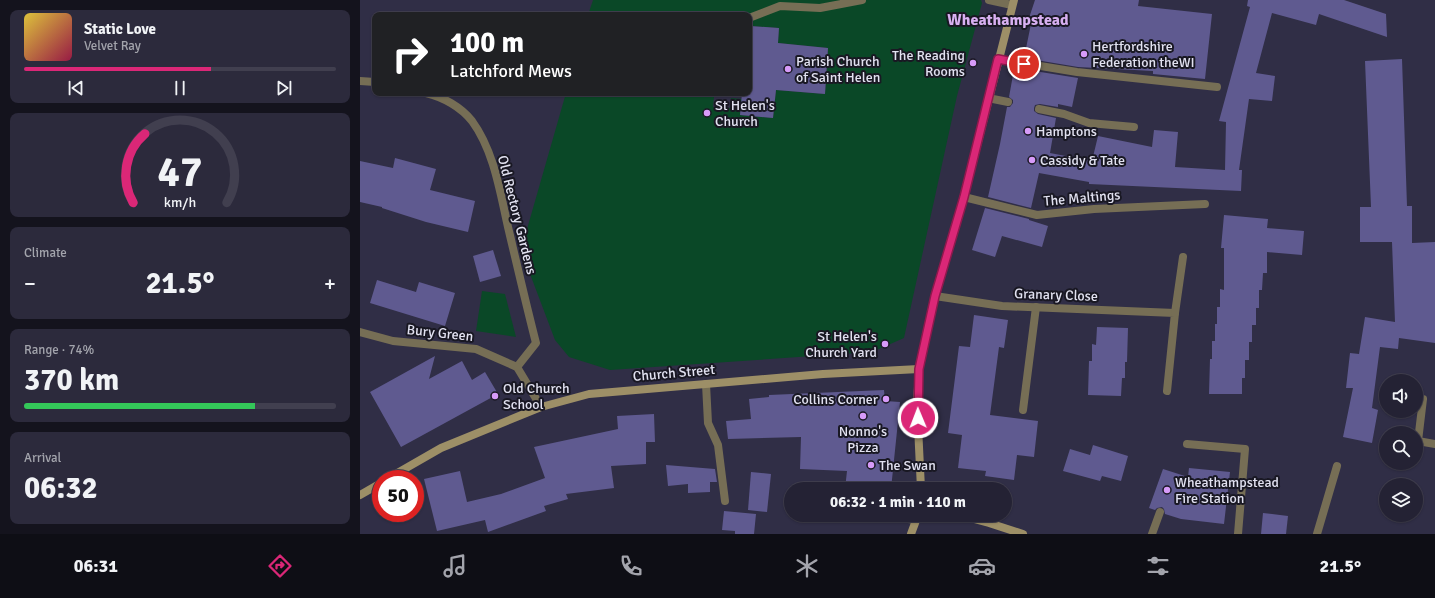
<!DOCTYPE html>
<html lang="en">
<head>
<meta charset="utf-8">
<style>
	:root { --surface:#242234; --page:#2c2a3c; --text:#f1f3f6; --muted:#a3a4ac; --line:#413f4f; --accent:#db2777 }
	body { margin:0; font-family:Signika,sans-serif; background:var(--page); color:var(--text); height:100vh; display:flex; flex-direction:column; font-size:15px; white-space:nowrap }
	* { box-sizing:border-box; margin:0 }
	p { font-size:13px; color:var(--muted) }
	.icon { flex:none; width:22px; height:22px; fill:none; stroke:currentColor; stroke-width:2; stroke-linecap:round; stroke-linejoin:round }
	.map { position:relative; flex:1; overflow:hidden }
	.details { display:flex; flex-direction:column; gap:10px; padding:10px; background:#14131d; width:360px }
	.details>* { flex:none }
	.banner { position:absolute; left:12px; top:12px; width:380px; height:84px; border-radius:8px; box-shadow:0 1px 3px #0004,0 0 0 1px var(--line); background:#202124; color:#fff; overflow:hidden }
	.buttons { position:absolute; left:1019px; top:374px; display:grid; gap:8px }
	.buttons a { display:grid; place-items:center; width:44px; height:44px; border-radius:50%; background:var(--surface); box-shadow:0 1px 3px #0004,0 0 0 1px var(--line); font-size:20px }
	.speed { position:absolute; left:12px; top:470px; display:flex; gap:8px; font-size:20px; font-weight:700; text-align:center }
	.speed>* { display:grid; place-content:center; width:52px; height:52px; border-radius:50%; background:var(--surface); box-shadow:0 1px 3px #0004,0 0 0 1px var(--line); line-height:1 }
	.speed .limit { border:6px solid #d22; background:#fff; color:#111 }
	.pin { position:absolute; display:grid; place-items:center; width:34px; height:34px; color:#fff; margin:-17px; border:2px solid #fff; border-radius:50%; box-shadow:0 1px 4px #0007 }
	.me { position:absolute; width:44px; margin:-22px; rotate:359deg; stroke-linejoin:round; filter:drop-shadow(0 0 3px #0008) }
	.turn { display:flex; align-items:center; gap:14px; height:84px; padding:0 12px; font-size:18px }
	.turn .icon { width:52px; height:52px; stroke-width:2.5 }
	.turn b { display:block; font-size:28px; line-height:34px }
	.big { font-size:30px; font-weight:800; line-height:1.1 }
	.details .card { flex:1; display:flex; flex-direction:column; justify-content:center; gap:6px; min-width:0; padding:0 14px; border-radius:8px; background:var(--page) }
	.details .dial { align-items:center; gap:0 }
	.dial svg { height:104px; overflow:visible; fill:none; stroke:var(--line); stroke-width:7; stroke-linecap:round; text-anchor:middle }
	.dial text { fill:var(--text); stroke:none }
	.song { display:flex; align-items:center; gap:12px }
	.cover { width:48px; height:48px; border-radius:6px; background:linear-gradient(135deg,hsl(50 70% 55%),hsl(340 70% 35%)) }
	.played { height:4px; border-radius:2px; background:linear-gradient(90deg,var(--accent) 60%,var(--line) 60%) }
	.keys { display:flex; justify-content:space-around; direction:ltr }
	.heat { display:flex; justify-content:space-between; align-items:center; font-size:22px; direction:ltr }
	.charge { height:6px; border-radius:3px; background:linear-gradient(90deg,#34c759 74%,var(--line) 0) }
	.trip { position:absolute; left:424px; top:482px; width:228px; height:40px; border-radius:20px; background:var(--surface); box-shadow:0 1px 3px #0004,0 0 0 1px var(--line); font-weight:800; line-height:40px; text-align:center }
	.dock { display:flex; height:64px; justify-content:space-around; align-items:center; background:#0e0e15; color:var(--muted) }
	.dock .icon { width:28px; height:28px }
	.dock .on { color:var(--accent) }
	.dock b { font-size:18px; color:var(--text) }
	main { display:flex; flex:1; min-height:0 }
	.map>svg:first-child { display:block }
	.green { fill:#0a4827 }
	.building { fill:#5f5a90 }
	.lines { fill:none; stroke-linecap:round; stroke-linejoin:round }
	.lane { stroke:#766e55; stroke-width:8 }
	.street { stroke:#766e55; stroke-width:8 }
	.secondary { stroke:#9d8f67; stroke-width:8 }
	.route-casing { stroke:#8e194d; stroke-width:10 }
	.route { stroke:#db2777; stroke-width:7 }
	.poi-dot { fill:#d79bf9; stroke:#191823; stroke-width:1.5 }
	.labels { text-anchor:middle; dominant-baseline:central; stroke-width:4; stroke-linejoin:round; paint-order:stroke }
	.poi-label { font-size:14px; fill:#e2e2f1; stroke:#191823; text-anchor:start }
	.street-label { font-size:14px; fill:#e2e2f1; stroke:#191823 }
	.quarter-label { font-size:16px; font-weight:bold; fill:#d8b0f1; stroke:#191823 }
</style>
</head>
<body>
<main>
<section class="details">
<div class="card">
<div class="song"><i class="cover"></i><div><b>Static Love</b><p>Velvet Ray</p></div></div>
<div class="played"></div>
<div class="keys"><svg class="icon" aria-label="previous" viewBox="0 0 24 24"><path d="M18 5L8 12l10 7zM5 5v14"/></svg><svg class="icon" aria-label="pause" viewBox="0 0 24 24"><path d="M8 5v14M16 5v14"/></svg><svg class="icon" aria-label="next" viewBox="0 0 24 24"><path d="M6 5l10 7-10 7zM19 5v14"/></svg></div>
</div>
<div class="card dial"><svg viewBox="0 0 100 80">
<path d="M14 69A42 42 0 1 1 86 69"/>
<path d="M14 69A42 42 0 0 1 23 16" stroke="#db2777"/>
<text x="50" y="56" font-size="32" font-weight="700">47</text>
<text x="50" y="72" font-size="11">km/h</text>
</svg></div>
<div class="card"><p>Climate</p>
<div class="heat"><a>−</a><b class="big">21.5°</b><a>+</a></div>
</div>
<div class="card"><p>Range · 74%</p><b class="big">370 km</b><div class="charge"></div></div>
<div class="card"><p>Arrival</p><b class="big">06:32</b></div>
</section>
<div class="map">
<svg width="1075" height="534" viewBox="0 0 1075 534">
	<rect width="100%" height="100%" fill="#302e46"/>
	<g class="green">
		<polygon points="233,0 621,0 622,3 597,96 544,338 512,352 250,370 209,357 195,340 161,250 206,93 336,93 336,95 354,97 353,107 370,108 371,98 382,99 380,115 413,118 416,90 465,94 468,48 418,43 419,28 390,26 389,37 389,15 228,15"/>
		<polygon points="122,291 145,294 156,337 116,331"/>
	</g>
	<g class="building">
		<polygon points="675,0 779,0 778,6 852,14 845,79 793,74 793,71 718,67 664,58 672,19 669,18"/>
		<polygon points="888,0 984,0 1026,14 1027,37 959,14 956,25 912,13 896,73 915,76 912,101 889,99 879,170 882,170 881,191 729,184 729,182 679,173 671,208 628,197 640,144 647,107 650,107 653,103 653,100 649,97 653,75 661,76 662,69 718,78 712,107 698,104 698,107 680,104 675,105 674,108 674,111 678,114 696,118 690,153 732,161 738,136 792,147 794,130 818,132 815,167 865,170 866,122 859,121 890,7 887,6"/>
		<polygon points="390,26 419,28 418,43 468,48 465,94 416,90 413,118 380,115 382,93 389,93"/>
		<polygon points="1042,59 1047,206 1052,206 1052,243 1075,242 1075,343 1039,338 1038,349 1020,347 1012,408 1018,410 1012,443 983,437 993,388 986,388 990,353 999,354 1005,317 1035,322 1032,242 1000,242 1000,207 1011,207 1005,61"/>
		<polygon points="35,158 76,169 70,190 115,201 108,232 66,222 22,208 22,207 0,202 0,161 33,168"/>
		<polygon points="625,208 669,219 669,220 688,226 682,247 642,236 635,257 612,250"/>
		<polygon points="864,215 908,219 907,228 944,231 942,255 907,252 907,273 903,273 902,290 899,290 899,308 896,308 896,325 892,325 892,342 889,342 889,360 885,360 885,378 882,378 882,394 849,394 850,359 852,359 852,341 855,341 855,324 857,324 857,307 860,307 860,289 864,290 864,248 861,248"/>
		<polygon points="133,250 141,276 120,282 113,256"/>
		<polygon points="17,280 56,292 59,282 95,293 85,326 10,303"/>
		<polygon points="614,315 648,320 644,348 639,347 630,415 678,421 674,457 657,455 654,480 625,476 626,471 598,468 602,435 588,433 599,346 610,347"/>
		<polygon points="737,327 768,328 767,362 765,362 765,378 762,378 761,396 728,395 729,361 732,361 732,344 736,345"/>
		<polygon points="75,356 69,379 102,361 112,380 125,372 138,394 41,447 10,392"/>
		<polygon points="524,390 525,401 540,402 531,489 485,489 487,471 440,469 441,437 368,439 366,421 391,419 389,399 409,397 409,395"/>
		<polygon points="294,414 295,442 286,442 286,464 251,466 254,488 206,494 208,499 184,506 186,511 128,532 125,520 77,531 64,479 100,471 107,502 141,494 185,478 174,447 258,429 257,416"/>
		<polygon points="733,445 768,456 761,481 742,476 740,481 703,471 710,449 730,455"/>
		<polygon points="306,465 355,469 357,482 350,482 350,492 328,493 328,484 308,486"/>
		<polygon points="829,468 870,472 864,524 821,519 805,514 804,509 802,507 797,508 795,510 789,508 803,469 828,477"/>
		<polygon points="391,472 411,474 407,512 388,510"/>
		<polygon points="364,511 396,514 394,534 375,534 375,531 362,530"/>
		<polygon points="903,513 928,516 926,534 901,534"/>
	</g>
	<g class="lines">
		<g class="lane">
			<polyline points="629,0 652,5"/>
			<polyline points="389,18 420,6 460,8 502,0"/>
			<polyline points="638,59 717,72 857,87"/>
			<polyline points="628,98 648,102"/>
			<polyline points="679,109 704,114 729,123 774,127"/>
			<polyline points="604,197 677,215 734,209 845,204"/>
			<polyline points="346,384 348,423 358,445 365,501"/>
			<polyline points="663,410 676,307"/>
			<polyline points="827,444 885,449 878,534"/>
			<polyline points="517,515 556,520"/>
			<polyline points="792,534 800,512"/>
			<polyline points="957,534 977,466"/>
		</g>
		<g class="street">
			<polyline points="0,81 15,82"/>
			<path d="M 66,93 C 83,97 101,107 112,121 C 134,151 140,192 148,227 C 157,265 166,304 176,343 L 157,367"/>
			<polyline points="575,296 642,306 815,313 807,391"/>
			<polyline points="815,313 823,257"/>
			<polyline points="0,332 33,341 116,349 157,367 181,407"/>
			<polyline points="1063,399 1058,441 1075,444"/>
		</g>
		<g class="secondary">
			<polyline points="27,479 81,448 181,407 229,394 463,374 559,369"/>
			<polyline points="561,489 557,405 559,369 575,296 604,197 654,0"/>
			<polyline points="0,495 21,483"/>
			<polyline points="599,515 629,523 663,534"/>
			<polyline points="551,534 558,515"/>
		</g>
	</g>
	<g class="lines">
		<defs>
			<polyline id="route" points="558,418 559,369 575,296 604,197 638,59 664,64"/>
		</defs>
		<use href="#route" class="route-casing"/>
		<use href="#route" class="route"/>
	</g>
	<g class="poi-dot">
		<circle cx="724" cy="54" r="4"/>
		<circle cx="613" cy="63" r="4"/>
		<circle cx="428" cy="69" r="4"/>
		<circle cx="347" cy="113" r="4"/>
		<circle cx="668" cy="131" r="4"/>
		<circle cx="672" cy="160" r="4"/>
		<circle cx="525" cy="344" r="4"/>
		<circle cx="135" cy="396" r="4"/>
		<circle cx="526" cy="399" r="4"/>
		<circle cx="503" cy="416" r="4"/>
		<circle cx="511" cy="465" r="4"/>
		<circle cx="807" cy="490" r="4"/>
	</g>
	<g class="labels">
		<g class="poi-label">
			<text x="732" y="46">Hertfordshire<tspan x="732" dy="16">Federation theWI</tspan></text>
			<text x="605" y="55" text-anchor="end">The Reading<tspan x="605" dy="16">Rooms</tspan></text>
			<text x="436" y="61">Parish Church<tspan x="436" dy="16">of Saint Helen</tspan></text>
			<text x="355" y="105">St Helen's<tspan x="355" dy="16">Church</tspan></text>
			<text x="676" y="131">Hamptons</text>
			<text x="680" y="160">Cassidy &amp; Tate</text>
			<text x="517" y="336" text-anchor="end">St Helen's<tspan x="517" dy="16">Church Yard</tspan></text>
			<text x="143" y="388">Old Church<tspan x="143" dy="16">School</tspan></text>
			<text x="518" y="399" text-anchor="end">Collins Corner</text>
			<text x="503" y="431" text-anchor="middle">Nonno's<tspan x="503" dy="16">Pizza</tspan></text>
			<text x="519" y="465">The Swan</text>
			<text x="815" y="482">Wheathampstead<tspan x="815" dy="16">Fire Station</tspan></text>
		</g>
		<g class="street-label">
			<text transform="translate(722 198) rotate(-5)">The Maltings</text>
			<text transform="translate(157 215) rotate(76)">Old Rectory Gardens</text>
			<text transform="translate(696 295) rotate(2)">Granary Close</text>
			<text transform="translate(80 333) rotate(6)">Bury Green</text>
			<text transform="translate(314 373) rotate(-5)">Church Street</text>
		</g>
		<g class="quarter-label">
			<text x="648" y="20">Wheathampstead</text>
		</g>
	</g>
</svg>
<div class="buttons">
<a><svg class="icon" aria-label="sound" viewBox="0 0 24 24"><path d="M4 9h4l5-4v14l-5-4H4zM17 9q2 3 0 6"/></svg></a>
<a><svg class="icon" aria-label="search" viewBox="0 0 24 24"><circle cx="10" cy="10" r="6"/><path d="M15 15l6 6"/></svg></a>
<a><svg class="icon" aria-label="layers" viewBox="0 0 24 24"><path d="M12 4l9 5-9 5-9-5zM3 14l9 5 9-5"/></svg></a>
</div>
<div class="speed"><div class="limit">50</div></div>
<div class="pin" style="left:664px;top:64px;background:#d93025"><svg class="icon" aria-label="arrive" viewBox="0 0 24 24"><path d="M6 21V4h12l-3 4 3 4H6"/></svg></div>
<svg class="me" style="left:558px;top:418px" viewBox="-20 -20 40 40"><circle r="17" fill="#db2777" stroke="#fff" stroke-width="3"/><path d="M0-11L8 9 0 5-8 9z" fill="#fff"/></svg>
<div class="trip">06:32 · 1 min · 110 m</div>
<div class="banner">
<div class="turn"><svg class="icon" aria-label="right" viewBox="0 0 24 24"><path d="M7 20v-9h11M14 6l5 5-5 5"/></svg><div><b>100 m</b>Latchford Mews</div></div>
</div>
</div>
</main>
<nav class="dock">
<b>06:31</b>
<svg class="icon on" aria-label="directions" viewBox="0 0 24 24"><path d="M12 3l9 9-9 9-9-9zM9 14v-3h6M13 9l2 2-2 2"/></svg>
<svg class="icon" aria-label="music" viewBox="0 0 24 24"><path d="M9 18V5l10-2v13"/><circle cx="6" cy="18" r="3"/><circle cx="16" cy="16" r="3"/></svg>
<svg class="icon" aria-label="phone" viewBox="0 0 24 24"><path d="M5 4h4l2 5-3 2q2 4 5 5l2-3 5 2v4C11 20 4 13 5 4z"/></svg>
<svg class="icon" aria-label="climate" viewBox="0 0 24 24"><path d="M12 3v18M4 7l16 10M4 17L20 7"/></svg>
<svg class="icon" aria-label="car" viewBox="0 0 24 24"><path d="M5 17H2v-5l4-1 3-4h7l3 4 3 1v5h-3M9 17h6M6 11h13"/><circle cx="7" cy="17" r="2"/><circle cx="17" cy="17" r="2"/></svg>
<svg class="icon" aria-label="filters" viewBox="0 0 24 24"><path d="M4 7h16M4 17h16"/><circle cx="9" cy="7" r="2"/><circle cx="15" cy="17" r="2"/></svg>
<b>21.5°</b>
</nav>
</body>
</html>
